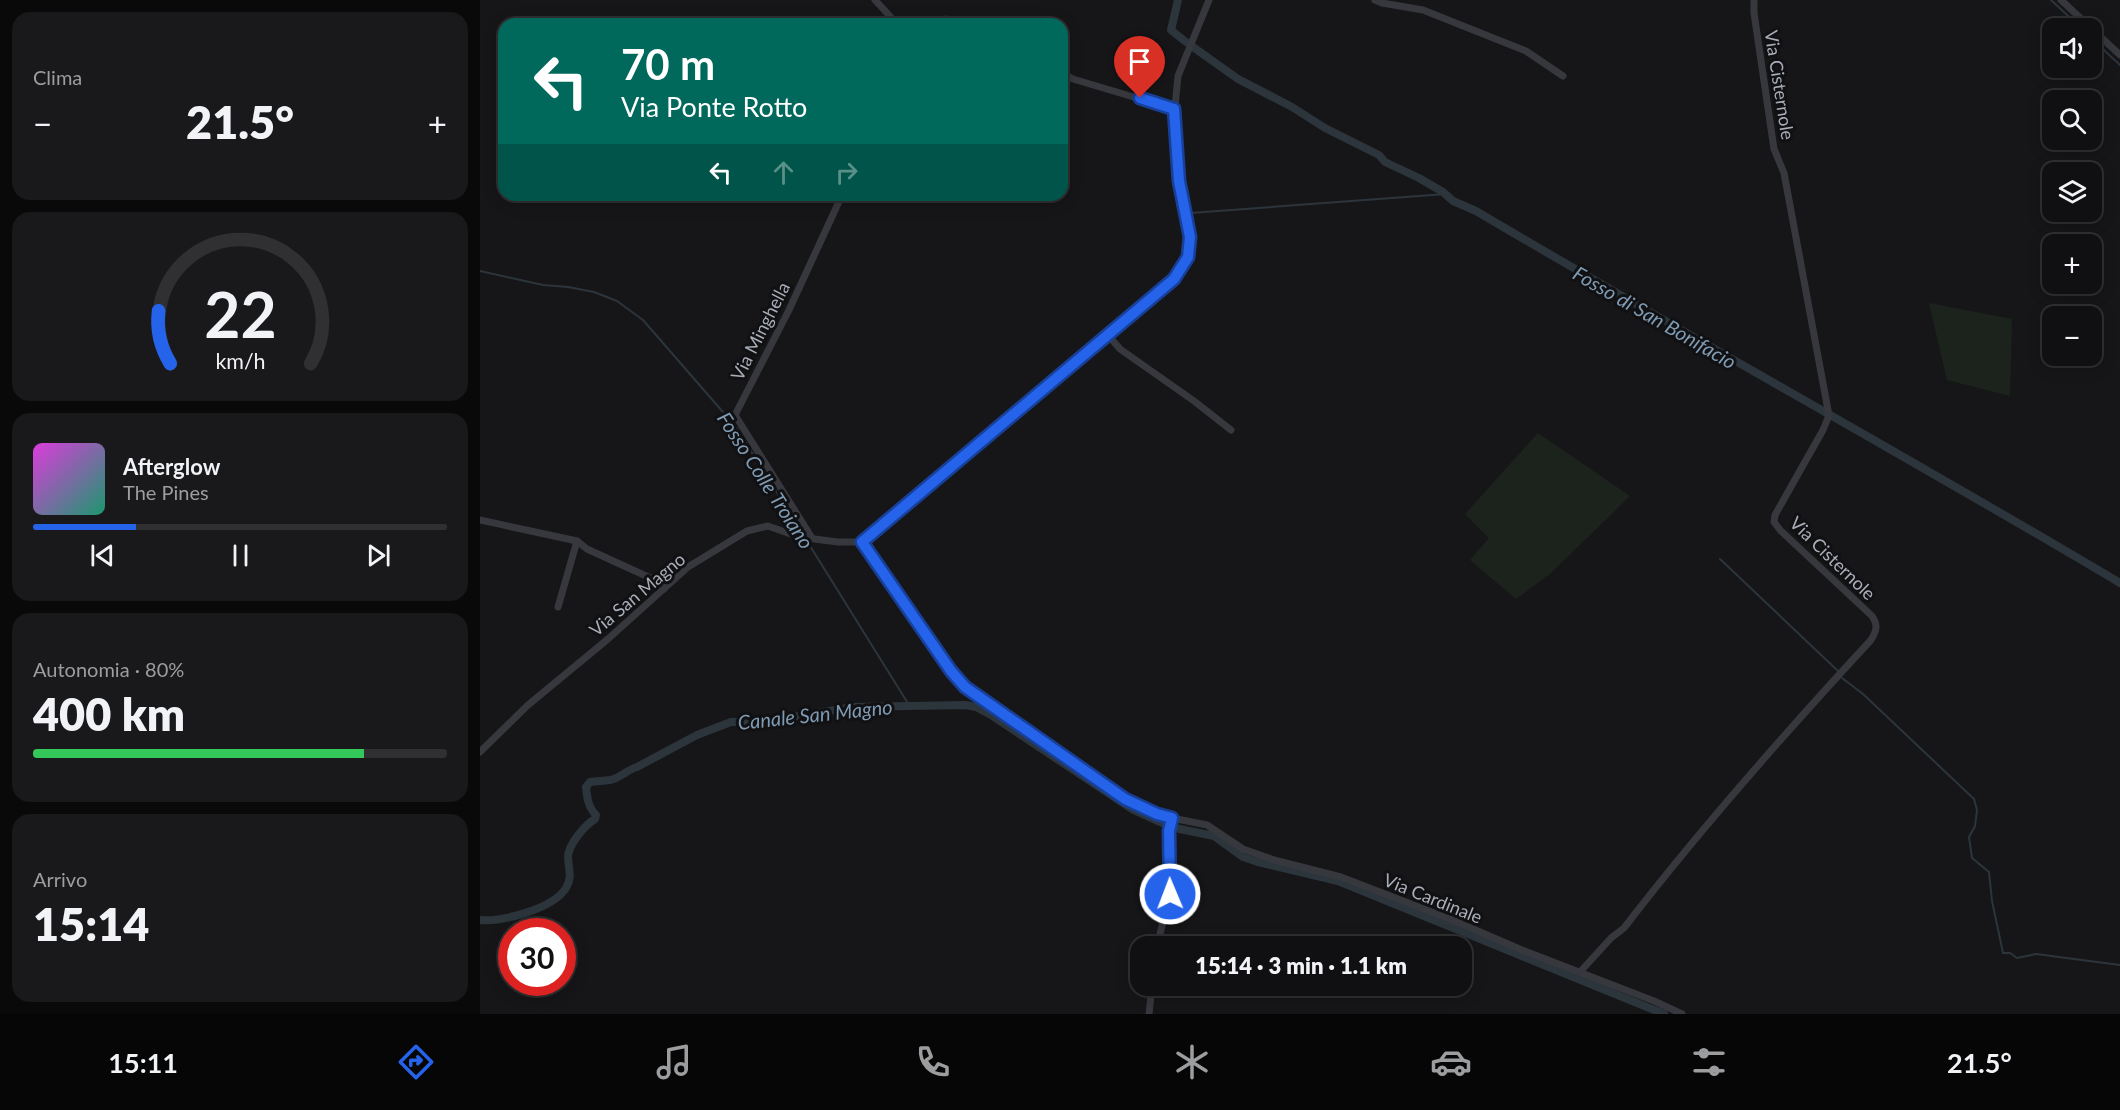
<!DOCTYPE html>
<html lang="it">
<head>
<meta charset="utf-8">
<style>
	:root { --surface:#101012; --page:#19191b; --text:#f1f3f6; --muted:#9c9d9f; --line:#303032; --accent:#2563eb }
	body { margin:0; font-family:Lato,sans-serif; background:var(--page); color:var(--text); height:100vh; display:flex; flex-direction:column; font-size:22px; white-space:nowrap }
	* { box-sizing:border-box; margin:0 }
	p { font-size:20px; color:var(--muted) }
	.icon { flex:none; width:33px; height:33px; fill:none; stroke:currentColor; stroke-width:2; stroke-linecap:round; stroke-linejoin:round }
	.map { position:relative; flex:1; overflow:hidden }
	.sheet { display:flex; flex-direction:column; gap:12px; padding:12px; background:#09090a; width:480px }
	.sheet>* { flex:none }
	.top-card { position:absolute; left:18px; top:18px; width:570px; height:183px; border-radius:18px; box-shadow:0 3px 15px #0003,0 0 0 2px var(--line); background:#00695c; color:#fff; overflow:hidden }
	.controls { position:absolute; left:1562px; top:18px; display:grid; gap:12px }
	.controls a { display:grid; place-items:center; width:60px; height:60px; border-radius:12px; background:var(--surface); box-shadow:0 3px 15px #0003,0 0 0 2px var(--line); font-size:30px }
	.speed { position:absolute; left:18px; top:918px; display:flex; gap:12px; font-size:30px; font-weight:700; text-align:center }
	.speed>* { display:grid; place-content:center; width:78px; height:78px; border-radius:50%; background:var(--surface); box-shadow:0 3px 15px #0003,0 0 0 2px var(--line); line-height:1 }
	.speed .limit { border:9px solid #d22; background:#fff; color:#111 }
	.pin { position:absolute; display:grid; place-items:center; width:51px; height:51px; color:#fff; margin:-62px -26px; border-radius:50% 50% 50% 0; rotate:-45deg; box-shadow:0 0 6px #0007 }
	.pin .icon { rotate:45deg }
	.me { position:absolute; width:66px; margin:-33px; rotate:359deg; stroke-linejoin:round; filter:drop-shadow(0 0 4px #0008) }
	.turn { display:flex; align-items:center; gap:21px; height:126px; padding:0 24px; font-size:27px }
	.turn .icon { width:78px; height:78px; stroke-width:2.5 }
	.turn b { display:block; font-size:42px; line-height:51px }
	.lanes { display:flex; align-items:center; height:57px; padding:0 24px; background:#0003; justify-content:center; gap:30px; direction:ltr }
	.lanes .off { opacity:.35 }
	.big { font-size:45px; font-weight:800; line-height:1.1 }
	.sheet .widget { flex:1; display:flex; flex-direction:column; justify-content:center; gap:9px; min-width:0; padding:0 21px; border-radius:18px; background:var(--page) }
	.sheet .dial { align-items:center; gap:0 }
	.dial svg { height:156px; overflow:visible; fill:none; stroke:var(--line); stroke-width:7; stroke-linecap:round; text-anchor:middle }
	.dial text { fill:var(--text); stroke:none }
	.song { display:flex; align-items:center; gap:18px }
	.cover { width:72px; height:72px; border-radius:9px; background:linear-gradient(135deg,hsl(300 70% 55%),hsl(160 70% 35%)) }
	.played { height:6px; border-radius:3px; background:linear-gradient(90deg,var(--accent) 25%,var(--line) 25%) }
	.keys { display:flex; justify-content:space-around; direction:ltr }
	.heat { display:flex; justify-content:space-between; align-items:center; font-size:33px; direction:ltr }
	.charge { height:9px; border-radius:4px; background:linear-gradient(90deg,#34c759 80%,var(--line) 0) }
	.trip { position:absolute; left:650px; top:936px; width:342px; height:60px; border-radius:18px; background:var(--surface); box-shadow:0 3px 15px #0003,0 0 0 2px var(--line); font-weight:800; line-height:60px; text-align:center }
	.menu { display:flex; height:96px; justify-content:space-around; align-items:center; background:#060607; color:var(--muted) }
	.menu .icon { width:42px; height:42px }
	.menu .on { color:var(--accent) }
	.menu b { font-size:27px; color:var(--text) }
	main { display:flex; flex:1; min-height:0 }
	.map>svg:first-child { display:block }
	.green { fill:#1c231d }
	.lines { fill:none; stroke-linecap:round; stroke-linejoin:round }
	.stream { stroke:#2c353c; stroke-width:2 }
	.canal { stroke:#2c353c; stroke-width:8 }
	.street { stroke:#37383d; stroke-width:7 }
	.route-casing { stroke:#184099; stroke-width:15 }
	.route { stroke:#2563eb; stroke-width:10 }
	.labels { text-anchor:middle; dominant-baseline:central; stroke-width:6; stroke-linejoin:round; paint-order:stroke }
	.street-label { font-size:18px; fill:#a8adb8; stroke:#111113 }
	.water-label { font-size:20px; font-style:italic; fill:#7f9bb3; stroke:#111113 }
</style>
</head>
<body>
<main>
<section class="sheet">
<div class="widget"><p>Clima</p>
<div class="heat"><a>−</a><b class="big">21.5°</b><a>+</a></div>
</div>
<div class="widget dial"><svg viewBox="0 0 100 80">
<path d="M14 69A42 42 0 1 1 86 69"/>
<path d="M14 69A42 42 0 0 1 8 42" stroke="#2563eb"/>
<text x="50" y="56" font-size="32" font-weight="700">22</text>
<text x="50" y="72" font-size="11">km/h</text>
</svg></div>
<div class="widget">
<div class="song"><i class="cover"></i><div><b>Afterglow</b><p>The Pines</p></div></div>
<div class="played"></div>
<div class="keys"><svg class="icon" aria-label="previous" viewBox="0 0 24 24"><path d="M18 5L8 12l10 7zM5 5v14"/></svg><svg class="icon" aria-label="pause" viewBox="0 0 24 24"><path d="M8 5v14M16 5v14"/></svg><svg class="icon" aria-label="next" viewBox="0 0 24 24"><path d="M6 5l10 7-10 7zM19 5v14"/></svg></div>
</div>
<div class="widget"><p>Autonomia · 80%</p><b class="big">400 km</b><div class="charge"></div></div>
<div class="widget"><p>Arrivo</p><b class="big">15:14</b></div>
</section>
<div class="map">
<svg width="1640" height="1014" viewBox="0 0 1640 1014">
	<rect width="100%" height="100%" fill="#161618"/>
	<g class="green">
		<polygon points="1449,303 1532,319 1530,396 1467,380"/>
		<polygon points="1058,433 1150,496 1070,574 1036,599 990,560 1009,538 985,514"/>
	</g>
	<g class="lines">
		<g class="stream">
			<polyline points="1571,0 1601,28"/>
			<polyline points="1611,38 1640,65"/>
			<polyline points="711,213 966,194"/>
			<polyline points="0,271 63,285 88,287 114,292 137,301 163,320 256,427 429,705"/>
			<polyline points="1240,559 1358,671"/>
			<polyline points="1362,678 1383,694 1494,799 1497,810 1495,826 1489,837 1492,858 1509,872 1512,901 1523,953 1530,953 1537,958 1556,954 1640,965"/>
		</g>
		<g class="canal">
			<polyline points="698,0 691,30 706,42"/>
			<path d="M 713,47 L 758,79 L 812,107 L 845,128 L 899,155 L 905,162 L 939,178 L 963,192 L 973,201 L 996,211 C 1209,337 1427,456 1640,583"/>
			<path d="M 0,920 C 22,922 73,909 86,888 C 93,877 88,868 88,856 C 89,844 105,825 115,819 L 116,815 C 108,807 107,797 106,787 L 110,782 C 117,781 123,781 130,780 C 140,778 147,770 157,767 L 217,735 L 251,722 L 289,721 L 373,707 L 485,705 L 496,707 L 511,715 L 652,809 L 678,821 L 695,828 L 734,836 L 763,857 L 778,862 L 858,881 L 1184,1014"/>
		</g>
		<g class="street">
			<polyline points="395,0 417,24"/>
			<polyline points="895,0 902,3 943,10 1046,51 1083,76"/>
			<polyline points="1581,0 1640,55"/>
			<polyline points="456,24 466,19 479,24"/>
			<polyline points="582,73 593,79 694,109"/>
			<polyline points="628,335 640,349 714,401 751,430"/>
			<polyline points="0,520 97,541 107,549 177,581 184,589"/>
			<polyline points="332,538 255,415 309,310 362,195"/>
			<polyline points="383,542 471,671 485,687 645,799 677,814 692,818 689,831 690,894 677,946"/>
			<polyline points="78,607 97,541"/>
			<polyline points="0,752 48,705 128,639 208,567 267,531 288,526 319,537 358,542 383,542 694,279 708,257 710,237 699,181 694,117 698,76 729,0"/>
			<polyline points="692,818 727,825 763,849 794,860 861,877 970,919 1042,950 1174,1001 1202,1014"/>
			<path d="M 1100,972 L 1131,938 L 1144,928 C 1221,828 1305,733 1391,640 C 1397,630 1398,625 1392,616 L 1300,530 L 1294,522 L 1295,515 L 1343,430 L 1348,418 L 1348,410 L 1304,173 L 1294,149 L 1274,13 L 1274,0"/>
			<polyline points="669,1014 672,986"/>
		</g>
	</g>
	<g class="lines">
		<defs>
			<polyline id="route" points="660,98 694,109 699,181 710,237 708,257 694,279 382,542 471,671 485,687 645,799 677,814 692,818 689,831 690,894"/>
		</defs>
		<use href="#route" class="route-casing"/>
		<use href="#route" class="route"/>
	</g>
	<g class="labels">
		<g class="street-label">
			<text transform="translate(1300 85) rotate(81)">Via Cisternole</text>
			<text transform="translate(280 331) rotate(-63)">Via Minghella</text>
			<text transform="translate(1353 558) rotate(44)">Via Cisternole</text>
			<text transform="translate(157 594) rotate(-40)">Via San Magno</text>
			<text transform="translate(953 898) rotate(22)">Via Cardinale</text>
		</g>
		<g class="water-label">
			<text transform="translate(1175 317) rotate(30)">Fosso di San Bonifacio</text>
			<text transform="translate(286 480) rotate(57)">Fosso Colle Troiano</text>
			<text transform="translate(335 714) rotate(-6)">Canale San Magno</text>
		</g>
	</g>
</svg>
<div class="controls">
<a><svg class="icon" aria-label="sound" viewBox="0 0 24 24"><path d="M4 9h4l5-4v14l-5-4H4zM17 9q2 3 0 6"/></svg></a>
<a><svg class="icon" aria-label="search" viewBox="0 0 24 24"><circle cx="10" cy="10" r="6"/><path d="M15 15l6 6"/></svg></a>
<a><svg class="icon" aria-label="layers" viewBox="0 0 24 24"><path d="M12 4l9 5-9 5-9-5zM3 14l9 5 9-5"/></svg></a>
<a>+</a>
<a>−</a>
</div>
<div class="speed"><div class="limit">30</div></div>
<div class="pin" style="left:660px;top:98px;background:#d93025"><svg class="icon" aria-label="arrive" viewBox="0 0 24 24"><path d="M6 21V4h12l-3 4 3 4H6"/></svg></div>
<svg class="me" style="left:690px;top:894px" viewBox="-20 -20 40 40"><circle r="17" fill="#2563eb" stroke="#fff" stroke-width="3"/><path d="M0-11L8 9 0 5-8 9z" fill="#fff"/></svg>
<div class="trip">15:14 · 3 min · 1.1 km</div>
<div class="top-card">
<div class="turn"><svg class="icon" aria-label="left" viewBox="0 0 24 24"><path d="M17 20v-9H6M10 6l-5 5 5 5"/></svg><div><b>70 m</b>Via Ponte Rotto</div></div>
<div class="lanes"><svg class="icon" aria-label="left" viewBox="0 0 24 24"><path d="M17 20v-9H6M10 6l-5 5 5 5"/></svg><svg class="icon off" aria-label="ahead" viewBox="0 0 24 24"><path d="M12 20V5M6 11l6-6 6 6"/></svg><svg class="icon off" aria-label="right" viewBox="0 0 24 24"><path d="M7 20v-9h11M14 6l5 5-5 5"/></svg></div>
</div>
</div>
</main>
<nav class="menu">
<b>15:11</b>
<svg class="icon on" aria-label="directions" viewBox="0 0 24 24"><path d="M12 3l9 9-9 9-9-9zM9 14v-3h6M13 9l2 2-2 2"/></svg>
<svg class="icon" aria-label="music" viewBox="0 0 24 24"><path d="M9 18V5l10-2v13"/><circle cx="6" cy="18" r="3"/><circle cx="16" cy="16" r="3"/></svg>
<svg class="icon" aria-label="phone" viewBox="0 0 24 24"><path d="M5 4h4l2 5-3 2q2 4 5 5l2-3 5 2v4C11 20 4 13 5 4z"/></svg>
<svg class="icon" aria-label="climate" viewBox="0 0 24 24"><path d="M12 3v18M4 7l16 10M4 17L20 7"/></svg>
<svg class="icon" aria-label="car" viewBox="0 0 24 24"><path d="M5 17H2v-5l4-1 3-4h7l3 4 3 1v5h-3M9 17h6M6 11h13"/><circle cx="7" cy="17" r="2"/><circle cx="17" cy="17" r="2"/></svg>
<svg class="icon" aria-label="filters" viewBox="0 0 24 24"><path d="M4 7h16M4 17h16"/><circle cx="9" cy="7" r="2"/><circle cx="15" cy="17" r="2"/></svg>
<b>21.5°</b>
</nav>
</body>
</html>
